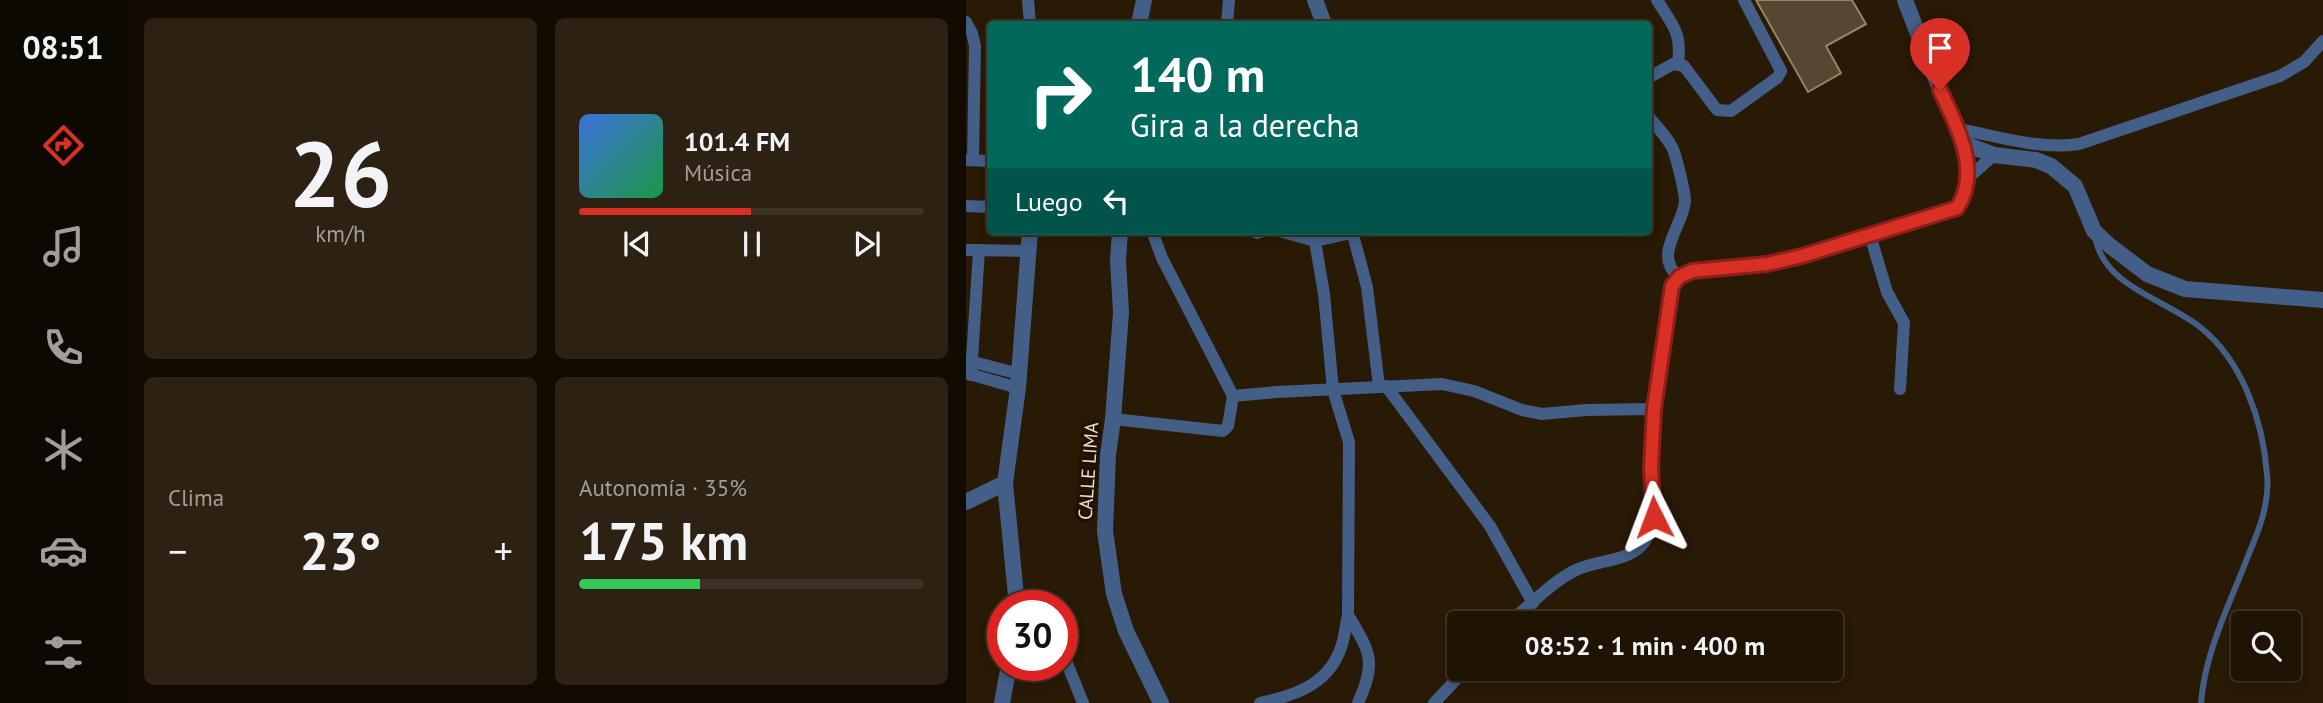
<!DOCTYPE html>
<html lang="es">
<head>
<meta charset="utf-8">
<style>
	:root { --surface:#1f1404; --page:#2c2113; --text:#f1f3f6; --muted:#a19e9a; --line:#3c3326; --accent:#d93025 }
	body { margin:0; font-family:"PT Sans",sans-serif; background:var(--page); color:var(--text); height:100vh; display:flex; flex-direction:column; font-size:26px; white-space:nowrap }
	* { box-sizing:border-box; margin:0 }
	p { font-size:23px; color:var(--muted) }
	.icon { flex:none; width:38px; height:38px; fill:none; stroke:currentColor; stroke-width:2; stroke-linecap:round; stroke-linejoin:round }
	.map { position:relative; flex:1; overflow:hidden }
	.side { display:flex; flex-direction:column; gap:18px; padding:18px; background:#110b02; width:840px }
	.side>* { flex:none }
	.guide { position:absolute; left:21px; top:21px; width:665px; height:214px; border-radius:7px; box-shadow:0 4px 10px #0003,0 0 0 2px var(--line); background:#00695c; color:#fff; overflow:hidden }
	.fabs { position:absolute; left:1265px; top:611px; display:grid; gap:14px }
	.fabs a { display:grid; place-items:center; width:70px; height:70px; border-radius:7px; background:var(--surface); box-shadow:0 4px 10px #0003,0 0 0 2px var(--line); font-size:35px }
	.speed { position:absolute; left:21px; top:590px; display:flex; gap:14px; font-size:35px; font-weight:700; text-align:center }
	.speed>* { display:grid; place-content:center; width:91px; height:91px; border-radius:50%; background:var(--surface); box-shadow:0 4px 10px #0003,0 0 0 2px var(--line); line-height:1 }
	.speed .limit { border:10px solid #d22; background:#fff; color:#111 }
	.pin { position:absolute; display:grid; place-items:center; width:60px; height:60px; color:#fff; margin:-72px -30px; border-radius:50% 50% 50% 0; rotate:-45deg; box-shadow:0 0 7px #0007 }
	.pin .icon { rotate:45deg }
	.me { position:absolute; width:77px; margin:-38px; rotate:357deg; stroke-linejoin:round; filter:drop-shadow(0 0 5px #0008) }
	.turn { display:flex; align-items:center; gap:24px; height:147px; padding:0 28px; font-size:32px }
	.turn .icon { width:91px; height:91px; stroke-width:2.5 }
	.turn b { display:block; font-size:49px; line-height:60px }
	.then { display:flex; align-items:center; height:66px; padding:0 28px; background:#0003; gap:14px; font-size:26px }
	.big { font-size:52px; font-weight:600; line-height:1.1 }
	.side .tile { flex:1; display:flex; flex-direction:column; justify-content:center; gap:10px; min-width:0; padding:0 24px; border-radius:10px; background:var(--page) }
	.side .dial { align-items:center; gap:0 }
	.dial b { font-size:91px; line-height:1 }
	.song { display:flex; align-items:center; gap:21px }
	.cover { width:84px; height:84px; border-radius:10px; background:linear-gradient(135deg,hsl(220 70% 55%),hsl(140 70% 35%)) }
	.played { height:7px; border-radius:4px; background:linear-gradient(90deg,var(--accent) 50%,var(--line) 50%) }
	.keys { display:flex; justify-content:space-around; direction:ltr }
	.heat { display:flex; justify-content:space-between; align-items:center; font-size:38px; direction:ltr }
	.charge { height:10px; border-radius:5px; background:linear-gradient(90deg,#34c759 35%,var(--line) 0) }
	.side .tiles { flex:1; display:grid; gap:18px; grid-template-columns:repeat(2,1fr) }
	.trip { position:absolute; left:481px; top:611px; width:396px; height:70px; border-radius:7px; background:var(--surface); box-shadow:0 4px 10px #0003,0 0 0 2px var(--line); font-weight:600; line-height:70px; text-align:center }
	main { display:flex; flex:1; min-height:0 }
	.dock { display:flex; flex-direction:column; width:126px; justify-content:space-around; align-items:center; background:#0c0802; color:var(--muted) }
	.dock .icon { width:49px; height:49px }
	.dock .current { color:var(--accent) }
	.dock b { font-size:32px; color:var(--text) }
	.map>svg:first-child { display:block }
	.building { fill:#574630; stroke:#95836a; stroke-width:2 }
	.lines { fill:none; stroke-linecap:round; stroke-linejoin:round }
	.service { stroke:#435e87; stroke-width:6 }
	.minor { stroke:#435e87; stroke-width:12 }
	.tertiary { stroke:#435e87; stroke-width:16 }
	.route-casing { stroke:#8d1f18; stroke-width:18 }
	.route { stroke:#d93025; stroke-width:12 }
	.labels { text-anchor:middle; dominant-baseline:central; stroke-width:7; stroke-linejoin:round; paint-order:stroke }
	.street-label { font-size:19px; fill:#e9dfd2; stroke:#201100 }
</style>
</head>
<body>
<main>
<nav class="dock">
<b>08:51</b>
<svg class="icon current" aria-label="directions" viewBox="0 0 24 24"><path d="M12 3l9 9-9 9-9-9zM9 14v-3h6M13 9l2 2-2 2"/></svg>
<svg class="icon" aria-label="music" viewBox="0 0 24 24"><path d="M9 18V5l10-2v13"/><circle cx="6" cy="18" r="3"/><circle cx="16" cy="16" r="3"/></svg>
<svg class="icon" aria-label="phone" viewBox="0 0 24 24"><path d="M5 4h4l2 5-3 2q2 4 5 5l2-3 5 2v4C11 20 4 13 5 4z"/></svg>
<svg class="icon" aria-label="climate" viewBox="0 0 24 24"><path d="M12 3v18M4 7l16 10M4 17L20 7"/></svg>
<svg class="icon" aria-label="car" viewBox="0 0 24 24"><path d="M5 17H2v-5l4-1 3-4h7l3 4 3 1v5h-3M9 17h6M6 11h13"/><circle cx="7" cy="17" r="2"/><circle cx="17" cy="17" r="2"/></svg>
<svg class="icon" aria-label="filters" viewBox="0 0 24 24"><path d="M4 7h16M4 17h16"/><circle cx="9" cy="7" r="2"/><circle cx="15" cy="17" r="2"/></svg>
</nav>
<section class="side">
<div class="tiles">
<div class="tile dial"><b>26</b><p>km/h</p></div>
<div class="tile">
<div class="song"><i class="cover"></i><div><b>101.4 FM</b><p>Música</p></div></div>
<div class="played"></div>
<div class="keys"><svg class="icon" aria-label="previous" viewBox="0 0 24 24"><path d="M18 5L8 12l10 7zM5 5v14"/></svg><svg class="icon" aria-label="pause" viewBox="0 0 24 24"><path d="M8 5v14M16 5v14"/></svg><svg class="icon" aria-label="next" viewBox="0 0 24 24"><path d="M6 5l10 7-10 7zM19 5v14"/></svg></div>
</div>
<div class="tile"><p>Clima</p>
<div class="heat"><a>−</a><b class="big">23°</b><a>+</a></div>
</div>
<div class="tile"><p>Autonomía · 35%</p><b class="big">175 km</b><div class="charge"></div></div>
</div>
</section>
<div class="map">
<svg width="1357" height="703" viewBox="0 0 1357 703">
	<rect width="100%" height="100%" fill="#291a05"/>
	<polygon class="building" points="790,0 886,0 900,24 860,46 875,73 842,92"/>
	<g class="lines">
		<path class="service" d="M 1129,237 C 1138,287 1199,299 1234,327 C 1277,361 1297,422 1301,474 C 1304,503 1293,530 1282,556 C 1264,604 1239,651 1235,703"/>
		<g class="minor">
			<polyline points="62,0 64,24"/>
			<path d="M 691,0 C 707,26 716,32 712,64"/>
			<polyline points="0,22 6,33 9,46 7,160"/>
			<polyline points="261,24 263,0"/>
			<polyline points="682,78 707,64 718,66 751,110 765,111 811,78 815,71 813,67 778,0"/>
			<path d="M 682,116 C 690,126 700,136 706,147 C 710,155 719,192 719,201 C 717,227 686,255 713,277"/>
			<path d="M 992,129 C 1031,136 1073,150 1113,144 L 1314,76 L 1338,62 L 1357,41"/>
			<polyline points="0,160 24,161"/>
			<polyline points="1001,179 1028,155"/>
			<polyline points="0,206 24,207"/>
			<polyline points="186,231 196,258 267,396 311,392 476,384 508,391 556,410 576,414 620,410 688,409"/>
			<polyline points="313,231 349,241 386,233"/>
			<polyline points="386,231 401,287 413,386"/>
			<polyline points="291,233 297,231"/>
			<polyline points="904,235 921,292 938,323 934,389"/>
			<polyline points="0,250 62,251"/>
			<polyline points="0,360 53,374"/>
			<polyline points="0,373 52,388"/>
			<polyline points="5,375 13,250"/>
			<polyline points="420,386 524,526 567,603"/>
			<polyline points="147,419 257,431 262,426 267,396"/>
			<path d="M 382,615 C 404,652 411,661 392,703"/>
			<path d="M 542,623 C 564,606 585,582 610,570 C 630,560 659,562 675,546 C 692,528 687,500 685,479 C 682,415 697,349 706,286 L 713,277 L 725,271 L 801,264 L 836,256 L 991,208 C 1004,189 1000,166 999,144"/>
			<polyline points="96,651 117,703"/>
			<path d="M 294,703 C 332,695 366,683 377,641 C 379,633 380,623 382,615 L 383,442 L 367,390 L 358,294 L 349,241"/>
			<polyline points="468,703 501,668"/>
		</g>
		<g class="tertiary">
			<polyline points="349,0 358,24"/>
			<polyline points="939,0 966,70 999,144 1028,155 1070,160 1085,166 1109,186 1128,231 1143,245 1181,274 1219,289 1357,300"/>
			<polyline points="173,24 178,0"/>
			<polyline points="154,231 152,261 155,312 147,419 142,455 139,531 148,594 160,631 195,703"/>
			<polyline points="0,502 39,483"/>
			<polyline points="51,606 39,483 52,388 64,231"/>
			<polyline points="36,703 43,665"/>
		</g>
	</g>
	<g class="lines">
		<defs>
			<path id="route" d="M 688,517 L 685,468 L 688,409 L 706,286 L 713,277 L 726,271 L 801,264 L 836,256 L 991,208 C 1016,171 990,124 974,90"/>
		</defs>
		<use href="#route" class="route-casing"/>
		<use href="#route" class="route"/>
	</g>
	<g class="labels">
		<g class="street-label">
			<text transform="translate(122 471) rotate(-86)">CALLE LIMA</text>
		</g>
	</g>
</svg>
<div class="fabs">
<a><svg class="icon" aria-label="search" viewBox="0 0 24 24"><circle cx="10" cy="10" r="6"/><path d="M15 15l6 6"/></svg></a>
</div>
<div class="speed"><div class="limit">30</div></div>
<div class="pin" style="left:974px;top:90px;background:#d93025"><svg class="icon" aria-label="arrive" viewBox="0 0 24 24"><path d="M6 21V4h12l-3 4 3 4H6"/></svg></div>
<svg class="me" style="left:688px;top:517px" viewBox="-20 -20 40 40"><path d="M0-17L14 15 0 8-14 15z" fill="#d93025" stroke="#fff" stroke-width="4"/></svg>
<div class="trip">08:52 · 1 min · 400 m</div>
<div class="guide">
<div class="turn"><svg class="icon" aria-label="right" viewBox="0 0 24 24"><path d="M7 20v-9h11M14 6l5 5-5 5"/></svg><div><b>140 m</b>Gira a la derecha</div></div>
<div class="then">Luego<svg class="icon" aria-label="left" viewBox="0 0 24 24"><path d="M17 20v-9H6M10 6l-5 5 5 5"/></svg></div>
</div>
</div>
</main>
</body>
</html>
